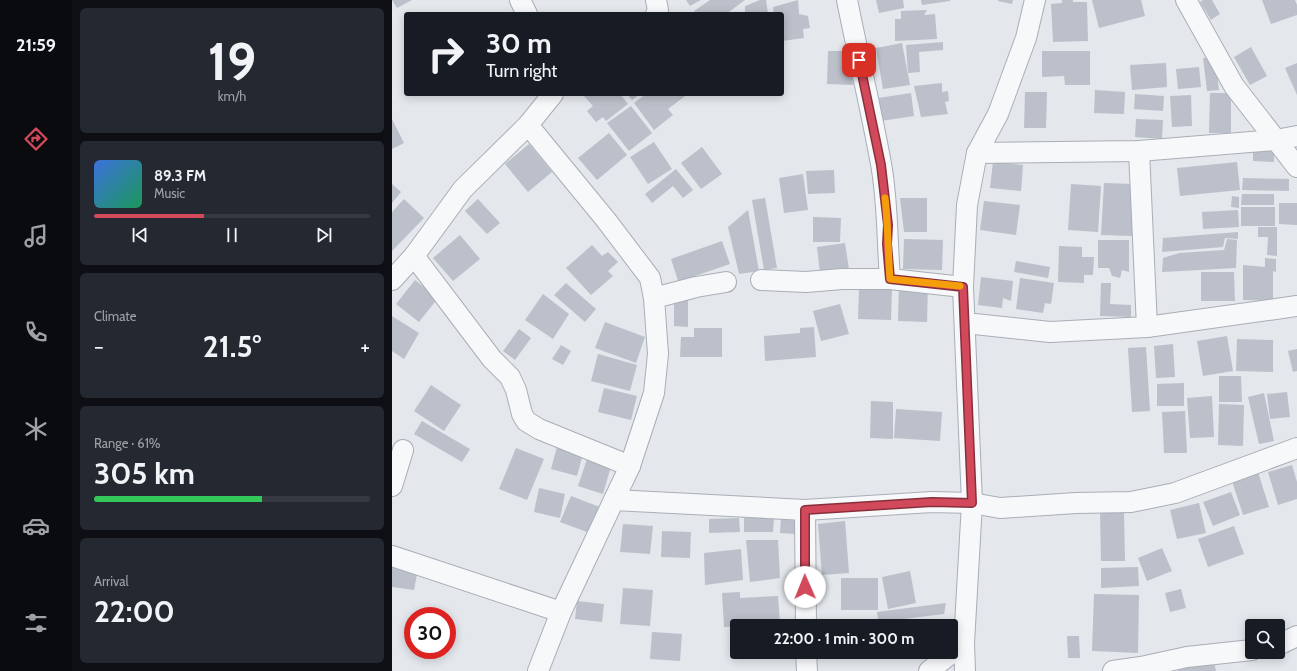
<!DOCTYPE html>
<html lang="en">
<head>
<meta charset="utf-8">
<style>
	:root { --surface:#171b24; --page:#242831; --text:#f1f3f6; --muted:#9ea1a6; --line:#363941; --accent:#d1495b }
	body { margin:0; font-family:Cabin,sans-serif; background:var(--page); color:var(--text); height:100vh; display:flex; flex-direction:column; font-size:15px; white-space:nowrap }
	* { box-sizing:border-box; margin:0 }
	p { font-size:13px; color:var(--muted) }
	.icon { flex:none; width:22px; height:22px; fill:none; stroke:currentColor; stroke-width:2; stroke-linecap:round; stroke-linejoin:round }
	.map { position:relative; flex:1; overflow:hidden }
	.panel { display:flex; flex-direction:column; gap:8px; padding:8px; background:#0d0f14; width:320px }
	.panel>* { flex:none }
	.guide { position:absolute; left:12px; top:12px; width:380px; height:84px; border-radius:4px; box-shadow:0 2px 10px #0003; background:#171b24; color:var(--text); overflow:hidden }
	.fabs { position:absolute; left:853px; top:619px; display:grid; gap:8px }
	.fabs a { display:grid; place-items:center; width:40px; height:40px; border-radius:4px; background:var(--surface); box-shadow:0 2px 10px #0003; font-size:20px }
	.speed { position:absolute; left:12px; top:607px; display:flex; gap:8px; font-size:20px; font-weight:700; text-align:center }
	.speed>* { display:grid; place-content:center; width:52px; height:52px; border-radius:50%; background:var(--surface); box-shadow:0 2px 10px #0003; line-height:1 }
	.speed .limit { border:6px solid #d22; background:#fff; color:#111 }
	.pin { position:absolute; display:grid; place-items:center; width:34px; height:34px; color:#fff; margin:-17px; border-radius:8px; box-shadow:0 2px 6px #0006 }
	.me { position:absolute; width:44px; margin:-22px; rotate:359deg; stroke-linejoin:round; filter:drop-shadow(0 0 3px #0008) }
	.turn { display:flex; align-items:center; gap:14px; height:84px; padding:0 16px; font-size:18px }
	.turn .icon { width:52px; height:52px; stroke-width:2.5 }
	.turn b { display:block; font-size:28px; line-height:34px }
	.big { font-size:30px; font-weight:700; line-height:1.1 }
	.panel .tile { flex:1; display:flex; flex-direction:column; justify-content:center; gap:6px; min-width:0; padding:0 14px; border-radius:6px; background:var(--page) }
	.panel .dial { align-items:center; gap:0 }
	.dial b { font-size:52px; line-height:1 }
	.song { display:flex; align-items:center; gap:12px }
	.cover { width:48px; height:48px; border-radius:6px; background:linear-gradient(135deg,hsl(220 70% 55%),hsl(150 70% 35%)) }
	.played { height:4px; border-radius:2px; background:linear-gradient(90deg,var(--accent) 40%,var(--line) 40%) }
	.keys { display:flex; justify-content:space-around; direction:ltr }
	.heat { display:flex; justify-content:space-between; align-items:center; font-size:22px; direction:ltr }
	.charge { height:6px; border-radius:3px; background:linear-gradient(90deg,#34c759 61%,var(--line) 0) }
	.trip { position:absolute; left:338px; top:619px; width:228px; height:40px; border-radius:4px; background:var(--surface); box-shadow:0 2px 10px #0003; font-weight:700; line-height:40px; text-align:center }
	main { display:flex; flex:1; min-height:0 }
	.menu { display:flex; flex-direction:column; width:72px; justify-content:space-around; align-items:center; background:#090b0e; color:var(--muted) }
	.menu .icon { width:28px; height:28px }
	.menu .selected { color:var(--accent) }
	.menu b { font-size:18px; color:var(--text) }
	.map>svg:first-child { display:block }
	.building { fill:#bbc0ca }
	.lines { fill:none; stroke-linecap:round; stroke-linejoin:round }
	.minor-casing { stroke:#a9aeb7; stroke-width:22 }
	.minor { stroke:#f7f8fa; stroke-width:20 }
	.route-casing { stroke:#882f3b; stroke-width:10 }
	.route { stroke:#d1495b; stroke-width:7 }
	.slow { stroke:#f59e0b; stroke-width:7 }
</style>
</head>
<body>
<main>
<nav class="menu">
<b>21:59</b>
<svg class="icon selected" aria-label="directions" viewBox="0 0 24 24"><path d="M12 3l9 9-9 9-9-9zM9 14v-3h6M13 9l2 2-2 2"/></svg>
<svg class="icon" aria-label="music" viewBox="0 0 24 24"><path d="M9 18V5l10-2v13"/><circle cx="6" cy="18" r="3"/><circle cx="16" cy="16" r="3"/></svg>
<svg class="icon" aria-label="phone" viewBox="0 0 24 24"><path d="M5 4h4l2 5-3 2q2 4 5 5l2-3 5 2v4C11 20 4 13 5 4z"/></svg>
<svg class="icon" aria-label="climate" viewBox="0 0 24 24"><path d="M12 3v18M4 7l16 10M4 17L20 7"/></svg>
<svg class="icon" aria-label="car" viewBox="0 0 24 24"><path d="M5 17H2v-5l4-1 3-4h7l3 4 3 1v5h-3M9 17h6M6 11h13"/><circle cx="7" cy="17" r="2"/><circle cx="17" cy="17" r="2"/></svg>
<svg class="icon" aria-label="filters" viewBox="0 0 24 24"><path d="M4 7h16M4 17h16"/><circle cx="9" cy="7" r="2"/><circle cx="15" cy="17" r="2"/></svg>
</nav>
<section class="panel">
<div class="tile dial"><b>19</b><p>km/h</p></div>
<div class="tile">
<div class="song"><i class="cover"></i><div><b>89.3 FM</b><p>Music</p></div></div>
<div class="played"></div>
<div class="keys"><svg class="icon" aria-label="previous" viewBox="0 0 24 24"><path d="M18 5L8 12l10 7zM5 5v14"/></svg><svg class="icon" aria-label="pause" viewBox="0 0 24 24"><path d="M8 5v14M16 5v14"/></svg><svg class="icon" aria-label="next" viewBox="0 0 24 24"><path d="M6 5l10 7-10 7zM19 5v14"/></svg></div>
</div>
<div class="tile"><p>Climate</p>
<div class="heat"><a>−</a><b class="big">21.5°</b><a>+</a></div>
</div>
<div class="tile"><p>Range · 61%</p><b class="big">305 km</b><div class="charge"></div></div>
<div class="tile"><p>Arrival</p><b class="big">22:00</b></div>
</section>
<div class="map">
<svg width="905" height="671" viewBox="0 0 905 671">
	<rect width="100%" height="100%" fill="#e4e7ec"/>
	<g class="building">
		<polygon points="0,0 20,0 5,8"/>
		<polygon points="294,0 309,0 298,6"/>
		<polygon points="318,0 353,0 334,14 304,14 302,11"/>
		<polygon points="368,0 374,0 376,14 353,14 353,6"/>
		<polygon points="406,0 407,14 416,16 418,28 411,29 412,38 390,41 390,14 382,14 381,7"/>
		<polygon points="484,0 511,0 512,8 487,13"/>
		<polygon points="529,0 558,0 558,1 530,5"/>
		<polygon points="606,0 621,0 620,4 606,1"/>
		<polygon points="670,0 681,0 681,2 695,2 696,41 661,42 659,4 670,3"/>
		<polygon points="700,0 749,0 753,16 707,28"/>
		<polygon points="811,0 820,0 828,14 819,20 808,2"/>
		<polygon points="870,0 903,0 905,5 905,15 879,24"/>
		<polygon points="535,10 532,15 543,14 545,39 503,41 503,19 509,19 509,11"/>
		<polygon points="551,42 551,50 527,52 528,72 516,73 514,45"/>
		<polygon points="510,43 518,85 491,89 484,48"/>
		<polygon points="859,47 875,76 858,85 842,57"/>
		<polygon points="436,51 457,51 461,85 435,84"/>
		<polygon points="650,51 698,51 698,85 673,85 672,76 650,77"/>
		<polygon points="823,57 827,90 815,91 811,58"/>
		<polygon points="774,63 775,87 740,90 738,65"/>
		<polygon points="905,63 905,95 893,68"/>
		<polygon points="807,67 809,87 786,89 784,69"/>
		<polygon points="550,83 550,92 556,91 557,101 553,102 556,114 529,117 522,86"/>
		<polygon points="703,90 733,92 732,114 702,113"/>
		<polygon points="633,92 655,92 654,128 632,128"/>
		<polygon points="519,93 522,116 489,121 486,98"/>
		<polygon points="818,93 839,93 839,133 817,133"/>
		<polygon points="194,94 228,94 236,104 214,121 211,117 204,122 195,111 201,106 192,96"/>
		<polygon points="235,94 248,94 240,100"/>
		<polygon points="254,94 292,94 293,96 276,109 281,115 262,130 242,103"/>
		<polygon points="743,94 772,96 771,111 742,109"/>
		<polygon points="799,95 800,126 780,127 778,96"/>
		<polygon points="239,106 260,133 237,151 215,123"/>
		<polygon points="0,119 12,143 0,149"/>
		<polygon points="744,119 771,120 770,139 743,137"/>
		<polygon points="217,133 235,155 205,180 186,158"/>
		<polygon points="262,142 280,169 256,184 238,157"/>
		<polygon points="137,144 160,172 136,192 113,164"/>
		<polygon points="310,147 330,174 309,189 289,163"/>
		<polygon points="861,150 882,151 882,162 861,161"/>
		<polygon points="601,162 631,165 629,191 598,188"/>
		<polygon points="845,162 848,190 788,196 785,168"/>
		<polygon points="284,169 301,190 291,198 281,186 260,203 253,194"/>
		<polygon points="442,170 443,193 416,194 414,171"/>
		<polygon points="411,174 416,210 392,213 387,178"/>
		<polygon points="851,178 897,179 897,191 850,190"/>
		<polygon points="712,183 743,184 740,236 709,235"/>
		<polygon points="0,184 9,192 0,203"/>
		<polygon points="679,184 709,186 706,232 676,230"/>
		<polygon points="850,194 882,194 882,205 849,205"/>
		<polygon points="840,196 847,197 847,208 839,207"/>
		<polygon points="373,198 385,268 372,270 360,200"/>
		<polygon points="508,198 535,198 535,232 512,232"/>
		<polygon points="12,199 32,218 0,251 0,212"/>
		<polygon points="86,199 108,223 95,234 73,211"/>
		<polygon points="592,201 628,205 624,235 588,230"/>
		<polygon points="887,203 905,203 905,225 887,224"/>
		<rect x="849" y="207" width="34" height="19"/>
		<polygon points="356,210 367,271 347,274 336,227"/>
		<polygon points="846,210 847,227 811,229 810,212"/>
		<polygon points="421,217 449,218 448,242 421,242"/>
		<polygon points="866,227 885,227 885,256 875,255 876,237 866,237"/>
		<polygon points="846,232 846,239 833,238 831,247 770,252 771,238"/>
		<polygon points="68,235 88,259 61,281 41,258"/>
		<polygon points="512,239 551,240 550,270 511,269"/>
		<polygon points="835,239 845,240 844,268 770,272 771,258 787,253 832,250"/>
		<polygon points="706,240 737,240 737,272 730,270 728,278 720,276 717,268 706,268"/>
		<polygon points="330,241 338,264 303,276 305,284 289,290 279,259"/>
		<polygon points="453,243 457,269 428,273 425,247"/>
		<polygon points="200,245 210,256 216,252 226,262 216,271 221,276 199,295 174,268"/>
		<polygon points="667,246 690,247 690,257 702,257 701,275 692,275 692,283 666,282"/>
		<polygon points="873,258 884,259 884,272 881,271 881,301 851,300 851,265 873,267"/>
		<polygon points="624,261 658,267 656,278 622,272"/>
		<polygon points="809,272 842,272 843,301 809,301"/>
		<polygon points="589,277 621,281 619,301 611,298 610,308 586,305"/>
		<polygon points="628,278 662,283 659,304 653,303 651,313 624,309"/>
		<polygon points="23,280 46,298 27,322 4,304"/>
		<polygon points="174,283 204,309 193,322 162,295"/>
		<polygon points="709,283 719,283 718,304 739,305 739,317 708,316"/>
		<polygon points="507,284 536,285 535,322 506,321"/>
		<polygon points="467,289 500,289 499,320 466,319"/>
		<polygon points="151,294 177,314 161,339 133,320"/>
		<polygon points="282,297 296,297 296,327 282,326"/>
		<polygon points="448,304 457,334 429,341 421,311"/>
		<polygon points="0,316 27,333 12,359 0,351"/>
		<polygon points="213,322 253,337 244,363 203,348"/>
		<polygon points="422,327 424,357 373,361 372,336 408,333 408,328"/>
		<polygon points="302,328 330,328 330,357 288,357 289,337 302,337"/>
		<polygon points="127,329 139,338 123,360 111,351"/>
		<polygon points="835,336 841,371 811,376 805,341"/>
		<polygon points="845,339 881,340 881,372 844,371"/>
		<polygon points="781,344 783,377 764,378 762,346"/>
		<polygon points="169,345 179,351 171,365 160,359"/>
		<polygon points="754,347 758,411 740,412 736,348"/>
		<polygon points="905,349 905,371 901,372 896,351"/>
		<polygon points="206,354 245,365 238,391 199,381"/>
		<polygon points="827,376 849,376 850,402 827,402"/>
		<polygon points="792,383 792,406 765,406 765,384"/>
		<polygon points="39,385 69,405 52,431 22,411"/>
		<polygon points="212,388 245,396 239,420 206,412"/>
		<polygon points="895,392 898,417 878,419 875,394"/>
		<polygon points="872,393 882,441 867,444 856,397"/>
		<polygon points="820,396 822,437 798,438 795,398"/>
		<polygon points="479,401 501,402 501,439 478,438"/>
		<polygon points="827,404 852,405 851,446 826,445"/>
		<polygon points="504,409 550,412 548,441 502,438"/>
		<polygon points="793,411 795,453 772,453 770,412"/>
		<polygon points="30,421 78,449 70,462 22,434"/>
		<polygon points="165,447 191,454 185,476 159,469"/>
		<polygon points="124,448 152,459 135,500 107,489"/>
		<polygon points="196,456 220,463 211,494 186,486"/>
		<polygon points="900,465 905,482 905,499 886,505 876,472"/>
		<polygon points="866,472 877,507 851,515 840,481"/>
		<polygon points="147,488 173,494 168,518 142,512"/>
		<polygon points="839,492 848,515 821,526 811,502"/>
		<polygon points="179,496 213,509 203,535 168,522"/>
		<polygon points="807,503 814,533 785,539 778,510"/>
		<polygon points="708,512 732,512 733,561 709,561"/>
		<polygon points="389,517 405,519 403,534 388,533"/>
		<polygon points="347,518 348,532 317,533 317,519"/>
		<polygon points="352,518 382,518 381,532 352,532"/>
		<polygon points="453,521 457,573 430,575 426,524"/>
		<polygon points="231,524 261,526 258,554 228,552"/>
		<polygon points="842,526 852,554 816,567 806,539"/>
		<polygon points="270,531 299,532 298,558 269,557"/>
		<polygon points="354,540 386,540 388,578 358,582"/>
		<polygon points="770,548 780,571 755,581 746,558"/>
		<polygon points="349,549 351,580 313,585 312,553"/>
		<polygon points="0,565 26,569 22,590 0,587"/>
		<polygon points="746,567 747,586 709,588 709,568"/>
		<polygon points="518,571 524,603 496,609 490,577"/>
		<rect x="449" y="578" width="37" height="32"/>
		<polygon points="231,588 261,590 258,626 228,624"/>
		<polygon points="789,589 794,608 778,612 773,593"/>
		<polygon points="348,592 348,598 386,596 388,624 332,627 330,593"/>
		<polygon points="702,594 747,595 746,653 700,651"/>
		<polygon points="185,601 212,604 210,622 183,619"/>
		<polygon points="554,603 552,614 495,621 495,626 487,626 485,612"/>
		<polygon points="260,632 290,634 288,661 258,659"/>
		<polygon points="675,636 687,636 688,658 676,658"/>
		<polygon points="821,658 824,671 786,671 785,665"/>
	</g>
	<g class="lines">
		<defs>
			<g id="minor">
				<polyline points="128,0 135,14"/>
				<path d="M 455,0 C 466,55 479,109 489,164 C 496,202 495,241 498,279 L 571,287"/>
				<polyline points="794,0 842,86 905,167"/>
				<polyline points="264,14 266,10 264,0"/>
				<polyline points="136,125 214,220 258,278 262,298 266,354 262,393 238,466 169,612 146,671"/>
				<polyline points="747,151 755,327"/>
				<polyline points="585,153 747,151 884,140 905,136"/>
				<polyline points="22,256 100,359 118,377 124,390 130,414 134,421 147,429 238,466"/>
				<polyline points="0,280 22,256 71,189 136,125 161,94"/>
				<polyline points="369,280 414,282 450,279 498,279"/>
				<polyline points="262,298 304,287 334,282"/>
				<polyline points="573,323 658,332 755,327 905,306"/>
				<polyline points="0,486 11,450"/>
				<polyline points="222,500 413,510 540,502 580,503 608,508 684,503 739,502 783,493 905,448"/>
				<polyline points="413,510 414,626"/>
				<polyline points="0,556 169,612"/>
				<polyline points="886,645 905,636"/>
				<polyline points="414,652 415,671"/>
				<polyline points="537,671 572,643"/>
				<polyline points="573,671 572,643 580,503 571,287 575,205 585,153 606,114 634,38 643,0"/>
				<polyline points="721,671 749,667 795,657 860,650"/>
			</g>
		</defs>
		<use href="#minor" class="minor-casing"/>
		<use href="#minor" class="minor"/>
	</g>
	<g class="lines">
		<defs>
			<polyline id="route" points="413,587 413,510 540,502 580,503 571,287 498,279 495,244 496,225 489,165 467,60"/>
		</defs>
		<use href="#route" class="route-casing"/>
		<use href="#route" class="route"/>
		<path class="slow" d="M 493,198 C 496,225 496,252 498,279 L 568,286"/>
	</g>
</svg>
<div class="fabs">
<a><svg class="icon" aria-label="search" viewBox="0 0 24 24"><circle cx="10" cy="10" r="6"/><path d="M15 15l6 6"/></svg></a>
</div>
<div class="speed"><div class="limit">30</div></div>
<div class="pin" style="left:467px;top:60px;background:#d93025"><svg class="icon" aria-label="arrive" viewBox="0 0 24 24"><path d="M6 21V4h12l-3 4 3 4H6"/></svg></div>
<svg class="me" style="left:413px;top:587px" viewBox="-20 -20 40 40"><circle r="19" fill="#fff"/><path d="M0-13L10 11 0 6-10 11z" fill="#d1495b"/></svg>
<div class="trip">22:00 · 1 min · 300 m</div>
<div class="guide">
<div class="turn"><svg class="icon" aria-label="right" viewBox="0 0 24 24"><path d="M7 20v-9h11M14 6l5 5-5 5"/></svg><div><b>30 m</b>Turn right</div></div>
</div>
</div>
</main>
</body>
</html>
